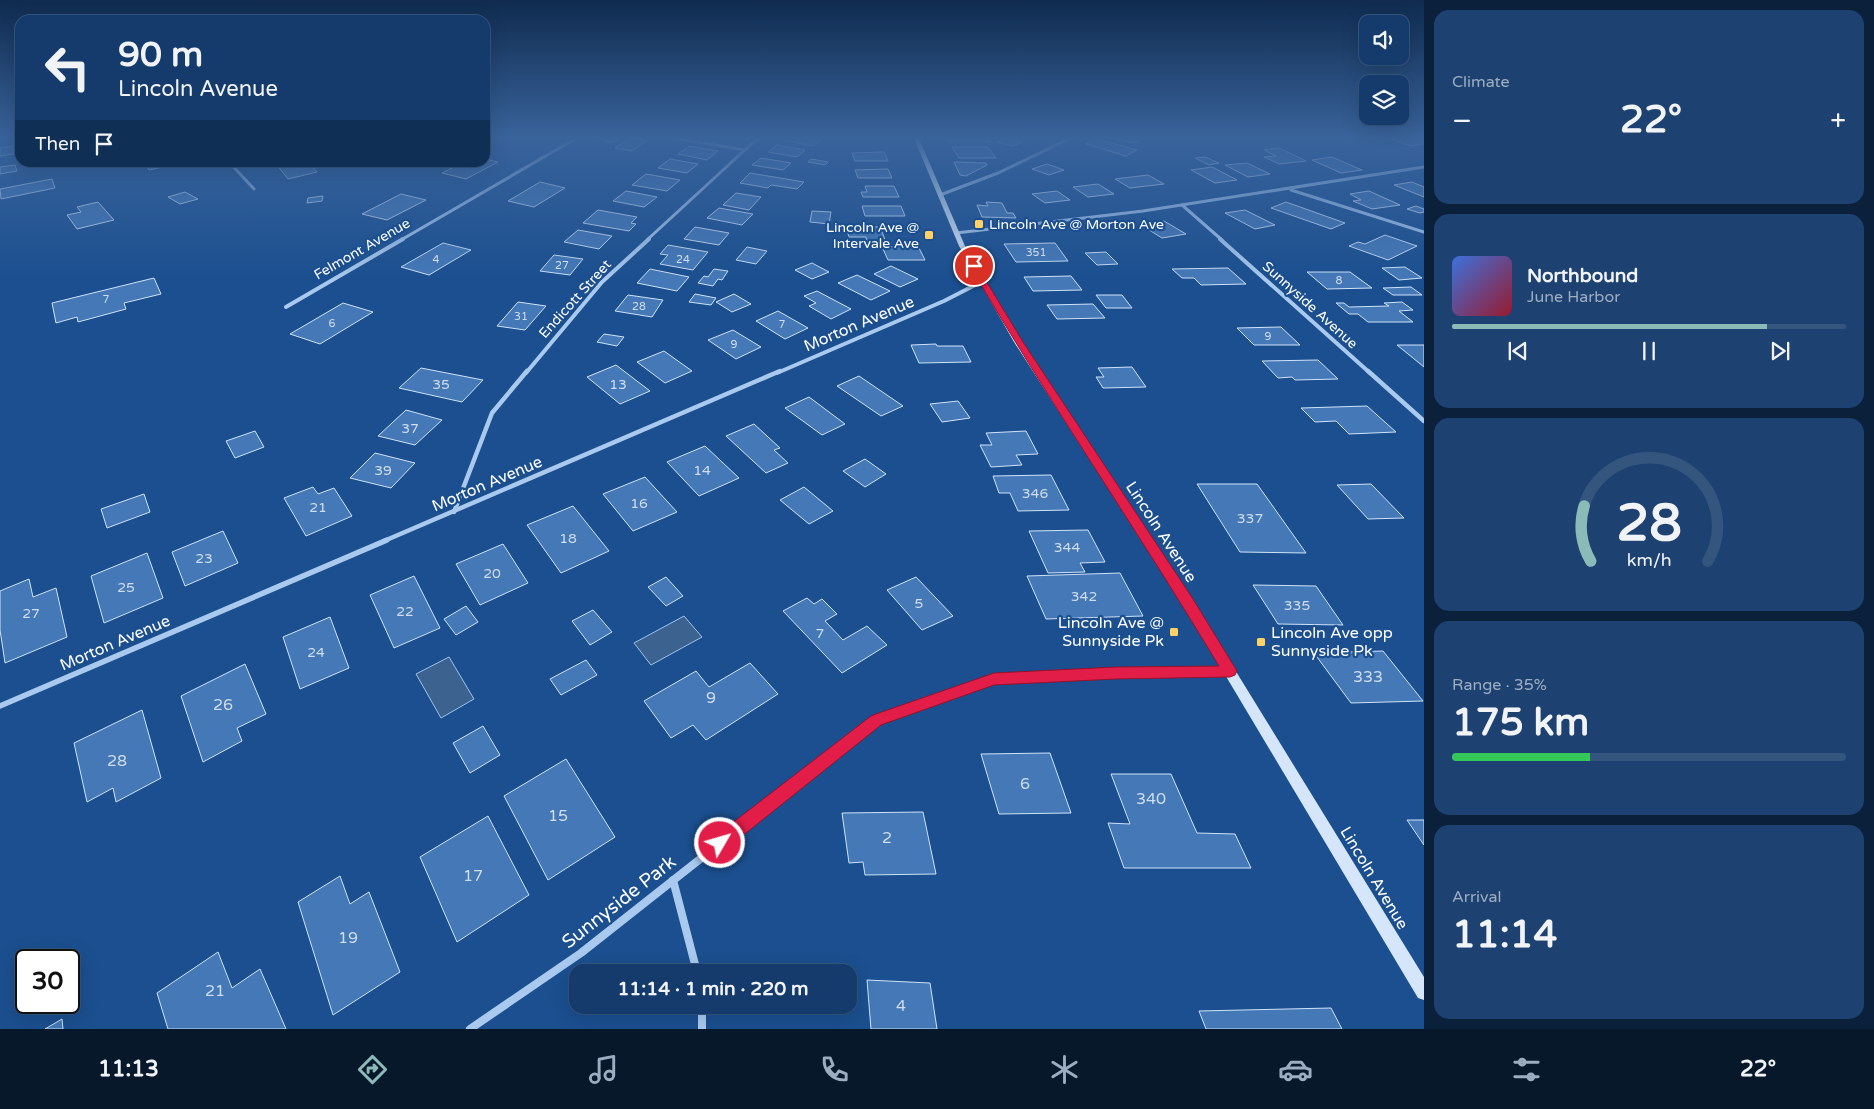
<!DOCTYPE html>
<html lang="en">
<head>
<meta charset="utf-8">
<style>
	:root { --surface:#143b6b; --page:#1d4271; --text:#f1f3f6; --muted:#9dadc1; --line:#33557e; --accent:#8bbbb9 }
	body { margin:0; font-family:"Varela Round",sans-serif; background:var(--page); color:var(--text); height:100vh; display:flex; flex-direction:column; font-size:19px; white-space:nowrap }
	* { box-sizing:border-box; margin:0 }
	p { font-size:16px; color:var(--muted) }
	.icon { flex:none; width:28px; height:28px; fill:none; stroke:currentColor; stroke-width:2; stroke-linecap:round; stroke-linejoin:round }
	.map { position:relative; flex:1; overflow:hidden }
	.side { display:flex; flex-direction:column; gap:10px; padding:10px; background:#0b203b; width:450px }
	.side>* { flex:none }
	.hud { position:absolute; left:15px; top:15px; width:475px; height:152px; border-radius:15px; box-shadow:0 5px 20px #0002,0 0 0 1px var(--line); background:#143b6b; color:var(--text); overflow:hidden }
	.fabs { position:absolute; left:1359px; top:15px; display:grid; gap:10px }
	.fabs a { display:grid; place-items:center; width:50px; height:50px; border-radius:10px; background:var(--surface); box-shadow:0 5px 20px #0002,0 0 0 1px var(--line); font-size:25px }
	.speed { position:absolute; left:15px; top:949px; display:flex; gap:10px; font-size:25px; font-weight:700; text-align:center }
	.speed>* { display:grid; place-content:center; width:65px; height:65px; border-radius:50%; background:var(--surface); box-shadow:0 5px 20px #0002,0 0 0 1px var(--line); line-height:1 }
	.speed .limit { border:2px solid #111; border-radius:8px; background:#fff; color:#111 }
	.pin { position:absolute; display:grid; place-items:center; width:42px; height:42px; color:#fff; margin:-21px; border:2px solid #fff; border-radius:50%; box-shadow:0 1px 5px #0007 }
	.me { position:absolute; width:55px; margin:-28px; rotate:52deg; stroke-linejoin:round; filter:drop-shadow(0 0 4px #0008) }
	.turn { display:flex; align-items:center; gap:18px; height:105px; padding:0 20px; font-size:22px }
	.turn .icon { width:65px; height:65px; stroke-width:2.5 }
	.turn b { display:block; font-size:35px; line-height:42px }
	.then { display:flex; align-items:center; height:48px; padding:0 20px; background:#0003; gap:10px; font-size:19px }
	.big { font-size:38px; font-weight:700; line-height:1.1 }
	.side .tile { flex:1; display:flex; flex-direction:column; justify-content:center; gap:8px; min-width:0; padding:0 18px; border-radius:15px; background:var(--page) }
	.side .dial { align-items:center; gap:0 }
	.dial svg { height:130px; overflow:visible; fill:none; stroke:var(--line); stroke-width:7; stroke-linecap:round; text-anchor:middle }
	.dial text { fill:var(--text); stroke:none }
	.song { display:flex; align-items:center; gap:15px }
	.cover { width:60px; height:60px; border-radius:8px; background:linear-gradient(135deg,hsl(220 70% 55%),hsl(350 70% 35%)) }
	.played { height:5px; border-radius:2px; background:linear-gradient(90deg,var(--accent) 80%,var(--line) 80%) }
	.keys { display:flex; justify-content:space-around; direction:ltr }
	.heat { display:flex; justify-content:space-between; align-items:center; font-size:28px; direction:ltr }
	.charge { height:8px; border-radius:4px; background:linear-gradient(90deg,#34c759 35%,var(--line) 0) }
	.trip { position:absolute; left:569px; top:964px; width:288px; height:50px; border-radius:15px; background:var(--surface); box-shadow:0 5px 20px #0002,0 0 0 1px var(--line); font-weight:700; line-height:50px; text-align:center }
	.tabs { display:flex; height:80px; justify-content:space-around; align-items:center; background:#08182b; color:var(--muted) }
	.tabs .icon { width:35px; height:35px }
	.tabs .active { color:var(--accent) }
	.tabs b { font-size:22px; color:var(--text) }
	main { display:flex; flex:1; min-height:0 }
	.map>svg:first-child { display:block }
	.water { fill:#3c6290; stroke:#9cc4f0 }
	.building { fill:#4478b7; stroke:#cfe3fa }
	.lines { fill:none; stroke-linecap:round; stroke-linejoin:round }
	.minor-far4 { stroke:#a9c9ee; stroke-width:3 }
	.minor-far3 { stroke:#a9c9ee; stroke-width:4 }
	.minor-far2 { stroke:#a9c9ee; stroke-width:4.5 }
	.minor-far1 { stroke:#a9c9ee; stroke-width:5.5 }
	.minor { stroke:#a9c9ee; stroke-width:8 }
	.secondary { fill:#d6e6fa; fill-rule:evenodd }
	.route { fill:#e11d48; stroke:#92132f }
	.poi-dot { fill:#ffd166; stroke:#1b4f8f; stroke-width:2 }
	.labels { text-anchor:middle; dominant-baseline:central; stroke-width:4.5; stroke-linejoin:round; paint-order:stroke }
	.far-number-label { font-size:11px; fill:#d0dded }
	.far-poi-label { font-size:14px; fill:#fff; stroke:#1b4f8f; text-anchor:start }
	.far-street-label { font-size:14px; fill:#fff; stroke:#1b4f8f }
	.number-label { font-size:14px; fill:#d0dded }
	.street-label { font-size:16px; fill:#fff; stroke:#1b4f8f }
	.poi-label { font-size:16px; fill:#fff; stroke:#1b4f8f; text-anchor:end }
	.near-number-label { font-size:16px; fill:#d0dded }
	.near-street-label { font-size:19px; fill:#fff; stroke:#1b4f8f }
</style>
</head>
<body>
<main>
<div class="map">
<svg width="1424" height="1029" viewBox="0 0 1424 1029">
	<rect width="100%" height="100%" fill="#1b4f8f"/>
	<g class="water">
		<polygon points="684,616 702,637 651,665 634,643"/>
		<polygon points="449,657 474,699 441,718 416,674"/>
	</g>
	<g class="building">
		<polygon points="602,136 620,136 624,137 611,143 596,138"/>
		<polygon points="789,136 805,136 821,139 813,146 783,140"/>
		<polygon points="848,136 880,136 881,137 849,138"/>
		<polygon points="947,136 986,136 991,142 950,142"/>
		<polygon points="1116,136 1143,136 1146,137 1134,143 1112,138"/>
		<polygon points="1401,136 1424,136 1424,144 1411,146 1388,138"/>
		<polygon points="1006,137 1022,142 1013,146 997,142"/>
		<polygon points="631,138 647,140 632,151 615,148"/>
		<polygon points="1097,139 1137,150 1126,156 1086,144"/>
		<polygon points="20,145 20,153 0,156 0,148"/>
		<polygon points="777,145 805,150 797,157 768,152"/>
		<polygon points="689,146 718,151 707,160 678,154"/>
		<polygon points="952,147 988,147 996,158 959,158"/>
		<polygon points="1279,148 1306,161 1279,164 1264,157 1276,156 1264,150"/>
		<polygon points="884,152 888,161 855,161 852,153"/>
		<polygon points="1205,157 1219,163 1209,165 1195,158"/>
		<polygon points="1332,157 1362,170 1341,173 1312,160"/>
		<polygon points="761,158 791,163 783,170 752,165"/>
		<polygon points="485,159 498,162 466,179 442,173 464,162 485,162"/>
		<polygon points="670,159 698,164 687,173 658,168"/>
		<polygon points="811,159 828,162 825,165 808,162"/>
		<polygon points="145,162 181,162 181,163 149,170"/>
		<polygon points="290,162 308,162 317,172 288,179 277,165"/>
		<polygon points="954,162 986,163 987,165 966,176 960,175"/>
		<polygon points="1247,163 1270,174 1248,177 1225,165"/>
		<polygon points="1047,164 1064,170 1049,175 1032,169"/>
		<polygon points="15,165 17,171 0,174 0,167"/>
		<polygon points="1212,167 1237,180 1215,183 1191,170"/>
		<polygon points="888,169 892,178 858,178 855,170"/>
		<polygon points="750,173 804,182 797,189 771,185 768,188 740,183"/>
		<polygon points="646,174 680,180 667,191 632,185"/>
		<polygon points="1148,175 1164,184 1130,188 1115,179"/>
		<polygon points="52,179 55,188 1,199 0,189"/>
		<polygon points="540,182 565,188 534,207 508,201"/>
		<polygon points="1412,182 1424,187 1424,197 1394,185"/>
		<polygon points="1098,184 1114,194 1088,197 1073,187"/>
		<polygon points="865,186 894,186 899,197 863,197 861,192 867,192"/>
		<polygon points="626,191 657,197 644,207 613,201"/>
		<polygon points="1057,191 1070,200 1045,203 1032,194"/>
		<polygon points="1369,191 1400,205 1372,209 1353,201 1361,200 1350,194"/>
		<polygon points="185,192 198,199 180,204 168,197"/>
		<polygon points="736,193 761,197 749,210 723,205"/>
		<polygon points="401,194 426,200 387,220 362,214"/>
		<polygon points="323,196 322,201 307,203 308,198"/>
		<polygon points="98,202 114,220 77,229 67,215 81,212 77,207"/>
		<polygon points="986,202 1002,203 1007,213 1013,213 1016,218 982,217 977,205 988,206"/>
		<polygon points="1286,202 1345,223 1331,229 1271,208"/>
		<polygon points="862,206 901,206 905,216 865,216"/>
		<polygon points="1416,206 1424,209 1424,212 1420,213 1407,209"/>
		<polygon points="719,208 753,214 742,225 707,218"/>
		<polygon points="598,210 637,217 631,223 636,224 629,231 583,223"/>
		<polygon points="1245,210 1275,225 1255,229 1225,213"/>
		<polygon points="812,211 831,212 829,224 810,222"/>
		<polygon points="1164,221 1186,234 1162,238 1141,225"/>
		<polygon points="695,227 729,233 719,245 684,239"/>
		<polygon points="846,227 880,227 886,242 867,242 866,237 849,237"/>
		<polygon points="578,230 612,236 599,249 564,242"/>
		<polygon points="1385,235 1417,246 1388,260 1349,246 1358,242 1365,244"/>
		<polygon points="443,243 471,250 429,275 401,267"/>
		<polygon points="1055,243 1068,261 1016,262 1004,244"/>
		<polygon points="668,245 708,252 693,270 660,264 668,255 660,254"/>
		<polygon points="918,246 925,260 888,260 882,247"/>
		<polygon points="747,247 767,251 756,264 736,260"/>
		<polygon points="1106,252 1118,264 1097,265 1085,253"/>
		<polygon points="554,255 583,259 570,275 540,271"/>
		<polygon points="812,263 829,272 812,279 795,270"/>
		<polygon points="891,266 918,279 900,287 874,274"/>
		<polygon points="1405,267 1422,278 1399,280 1382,268"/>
		<polygon points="1228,268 1246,284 1201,285 1194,278 1182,278 1172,269"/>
		<polygon points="650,269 689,277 677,291 637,283"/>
		<polygon points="714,269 728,271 722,280 718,279 713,286 698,283 704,276 708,277"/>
		<polygon points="1307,272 1350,272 1372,288 1327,289"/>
		<polygon points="857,275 890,291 871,300 838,283"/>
		<polygon points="1071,276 1082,290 1033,291 1024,277"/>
		<polygon points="154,278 161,294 124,303 126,309 78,322 77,317 56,323 52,303"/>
		<polygon points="1411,287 1422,295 1393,295 1383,288"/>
		<polygon points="817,291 851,309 831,319 809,306 816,303 804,296"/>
		<polygon points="695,294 716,298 711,305 689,302"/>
		<polygon points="734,294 751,304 732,312 716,302"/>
		<polygon points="628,295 663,300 652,317 615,311"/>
		<polygon points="1096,295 1122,295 1132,308 1106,308"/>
		<polygon points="518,302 546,306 525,330 497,326"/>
		<polygon points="1402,302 1413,310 1399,311 1413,322 1368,322 1358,314 1349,314 1336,303 1344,303 1349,307 1389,306 1384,303"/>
		<polygon points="343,303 373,312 320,344 290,334"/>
		<polygon points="1093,304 1105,318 1057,319 1047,305"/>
		<polygon points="778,311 808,328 785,339 756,321"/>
		<polygon points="1281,327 1300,345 1254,345 1237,328"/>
		<polygon points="733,330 761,347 736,359 708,340"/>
		<polygon points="604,334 624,337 617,346 597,342"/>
		<polygon points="936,344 937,346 963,346 971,362 919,363 911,345"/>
		<polygon points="1397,345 1424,345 1424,367"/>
		<polygon points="664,351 692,371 665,383 637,362"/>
		<polygon points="1318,360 1338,379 1295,380 1292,377 1278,378 1262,361"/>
		<polygon points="616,365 650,391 620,404 587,377"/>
		<polygon points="1132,367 1146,387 1103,388 1096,377 1104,377 1098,368"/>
		<polygon points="421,368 483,380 462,402 399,388"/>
		<polygon points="859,376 903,406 881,416 837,386"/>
		<polygon points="809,397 845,424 822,435 785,408"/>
		<polygon points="958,401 970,418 942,422 930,404"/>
		<polygon points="1367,406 1396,432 1349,434 1336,421 1315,422 1301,408"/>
		<polygon points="406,410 442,420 415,445 378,436"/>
		<polygon points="754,424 780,448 774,450 788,463 766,473 726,436"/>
		<polygon points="255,431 264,447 235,458 226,441"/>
		<polygon points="1026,431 1038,454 1016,455 1022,465 991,467 980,445 992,445 986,433"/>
		<polygon points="705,446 739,478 699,496 667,462"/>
		<polygon points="375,453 415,463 391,488 350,478"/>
		<polygon points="865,459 886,474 865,487 843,471"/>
		<polygon points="1051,475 1069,510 1018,511 1010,493 999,493 993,476"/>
		<polygon points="645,477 677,512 633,531 603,494"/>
		<polygon points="1197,484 1257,484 1306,553 1240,552"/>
		<polygon points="1371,484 1404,518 1368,519 1337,485"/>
		<polygon points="313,487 318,494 334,488 352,516 306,536 284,498"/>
		<polygon points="804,487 833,511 809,524 780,500"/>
		<polygon points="144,494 150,512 107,528 101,509"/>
		<polygon points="573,506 609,551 561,573 527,525"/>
		<polygon points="1088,530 1105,562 1080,563 1085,572 1048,573 1029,531"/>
		<polygon points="223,531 238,563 185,586 172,552"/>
		<polygon points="503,544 528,583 480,605 456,564"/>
		<polygon points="147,553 163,598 104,623 91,576"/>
		<polygon points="1120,573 1143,616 1046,619 1027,576"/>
		<polygon points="414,576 440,628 394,648 370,595"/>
		<polygon points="666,577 683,596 666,606 648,587"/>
		<polygon points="916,577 953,616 922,630 887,590"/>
		<polygon points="29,579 33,597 56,588 67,637 5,663 0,630 0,591"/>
		<polygon points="1253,585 1316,586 1343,625 1278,624"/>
		<polygon points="807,598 814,604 822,599 837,614 825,621 843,640 867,626 887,645 842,673 783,611"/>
		<polygon points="466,606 478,622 456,635 444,619"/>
		<polygon points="593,610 612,632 590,645 572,621"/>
		<polygon points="330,617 349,668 300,689 283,637"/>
		<polygon points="1383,651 1423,701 1351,703 1314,653"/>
		<polygon points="586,660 597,675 561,695 550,679"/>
		<polygon points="750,663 778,694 706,740 693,725 671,738 644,701 696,671 709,687"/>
		<polygon points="245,664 266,714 237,728 242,741 203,762 181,696"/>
		<polygon points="142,710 161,778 116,802 113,788 87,802 74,743"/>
		<polygon points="483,726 500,755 470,773 453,743"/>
		<polygon points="1050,753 1071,813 999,814 981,754"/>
		<polygon points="566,759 615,837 548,880 504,796"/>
		<polygon points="1111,774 1171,774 1197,833 1235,834 1251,868 1124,868 1108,823 1130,824"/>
		<polygon points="923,812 936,874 865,875 863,862 849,863 842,813"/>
		<polygon points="488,816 529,895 457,942 420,857"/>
		<polygon points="1407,820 1424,820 1424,845"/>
		<polygon points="340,876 350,904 369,892 400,972 333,1015 298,902"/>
		<polygon points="218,952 232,988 260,969 286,1029 168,1029 157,993"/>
		<polygon points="867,980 930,983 937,1029 871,1029"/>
		<polygon points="1331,1008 1342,1029 1206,1029 1199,1011"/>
		<polygon points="62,1019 63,1029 45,1029"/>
	</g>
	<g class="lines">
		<g class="minor-far4">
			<polyline points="662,136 745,150"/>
			<polyline points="229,162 254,189"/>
			<polyline points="1291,190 1424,232"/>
			<polyline points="940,195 998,173 1075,136"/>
			<polyline points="1182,205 1222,240"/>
			<polyline points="956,233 1143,211 1424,167"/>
			<polyline points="401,240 580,136"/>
			<polyline points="647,240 760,136"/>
		</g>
		<g class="minor-far3">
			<polyline points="1220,239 1370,373"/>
			<polyline points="286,307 403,239"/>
			<polyline points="526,373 602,282 649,239"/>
			<polyline points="777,373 944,301 983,281"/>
		</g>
		<g class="minor-far2">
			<polyline points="1368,371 1424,421"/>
			<polyline points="454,512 492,413 527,371"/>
			<polyline points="384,541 780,371"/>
		</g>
		<g class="minor-far1">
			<polyline points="0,706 387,540"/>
			<polyline points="830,756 876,720 994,679 1116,673 1229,671"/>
		</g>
		<g class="minor">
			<polyline points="673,880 697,972"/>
			<polyline points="702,1005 702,1029"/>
			<polyline points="470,1029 581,953 832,755"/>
		</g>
		<polygon class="secondary" points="913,136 918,136 965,246 1022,342 1192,600 1424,977 1424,1000 1418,998 1184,606 1014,342 959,246"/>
	</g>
	<linearGradient id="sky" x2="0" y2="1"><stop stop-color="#0f2b4f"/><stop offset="0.49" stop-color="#39639b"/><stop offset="1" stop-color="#39639b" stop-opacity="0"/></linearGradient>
	<rect width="1424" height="280" fill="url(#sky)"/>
	<path class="route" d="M 974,263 L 977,266 L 1023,342 L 1193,599 L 1237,671 L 1235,675 L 1230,677 L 1116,679 L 994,685 L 881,725 L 726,849 L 720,851 L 714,849 L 712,843 L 714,837 L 871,716 L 876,714 L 994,673 L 1116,667 L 1219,666 C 1138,531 1049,402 970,266 Z"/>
	<g class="poi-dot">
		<rect x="974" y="219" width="10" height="10" rx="2.5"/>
		<rect x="924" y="230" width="10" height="10" rx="2.5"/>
		<rect x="1169" y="627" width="10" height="10" rx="2.5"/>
		<rect x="1256" y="637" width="10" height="10" rx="2.5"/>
	</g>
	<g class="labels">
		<g class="far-number-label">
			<text x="1036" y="252">351</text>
			<text x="436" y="259">4</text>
			<text x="683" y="259">24</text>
			<text x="562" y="265">27</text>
			<text x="1339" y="280">8</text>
			<text x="106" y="299">7</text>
			<text x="639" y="306">28</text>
			<text x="521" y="316">31</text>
			<text x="332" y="323">6</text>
			<text x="782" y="324">7</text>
			<text x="1268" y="336">9</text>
			<text x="734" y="344">9</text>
		</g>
		<g class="far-poi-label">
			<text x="989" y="224">Lincoln Ave @ Morton Ave</text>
			<text x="919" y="227" text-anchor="end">Lincoln Ave @<tspan x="919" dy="16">Intervale Ave</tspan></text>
		</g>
		<g class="far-street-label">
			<text transform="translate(362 249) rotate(-30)">Felmont Avenue</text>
			<text transform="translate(575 299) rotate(-48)">Endicott Street</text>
			<text transform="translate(1310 305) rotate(42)">Sunnyside Avenue</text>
		</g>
		<g class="number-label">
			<text x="441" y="384">35</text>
			<text x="618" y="384">13</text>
			<text x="410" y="428">37</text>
			<text x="383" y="470">39</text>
			<text x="702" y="470">14</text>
			<text x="1035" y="493">346</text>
			<text x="639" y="503">16</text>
			<text x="318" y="507">21</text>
			<text x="1250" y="518">337</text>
			<text x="568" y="538">18</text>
			<text x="1067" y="547">344</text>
			<text x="204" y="558">23</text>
			<text x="492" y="573">20</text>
			<text x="126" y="587">25</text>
			<text x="1084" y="596">342</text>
			<text x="919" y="603">5</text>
			<text x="1297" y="605">335</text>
			<text x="405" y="611">22</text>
			<text x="31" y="613">27</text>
			<text x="820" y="633">7</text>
			<text x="316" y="652">24</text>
		</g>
		<g class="street-label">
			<text transform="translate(859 324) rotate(-23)">Morton Avenue</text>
			<text transform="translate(487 484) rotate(-23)">Morton Avenue</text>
			<text transform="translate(1161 532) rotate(57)">Lincoln Avenue</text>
			<text transform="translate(115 643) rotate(-23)">Morton Avenue</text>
			<text transform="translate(1374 878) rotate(59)">Lincoln Avenue</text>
		</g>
		<g class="poi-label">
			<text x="1164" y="623">Lincoln Ave @<tspan x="1164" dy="18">Sunnyside Pk</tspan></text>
			<text x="1271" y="633" text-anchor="start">Lincoln Ave opp<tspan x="1271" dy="18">Sunnyside Pk</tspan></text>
		</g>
		<g class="near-number-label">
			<text x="1368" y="677">333</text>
			<text x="711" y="698">9</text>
			<text x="223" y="705">26</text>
			<text x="117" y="761">28</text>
			<text x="1025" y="784">6</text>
			<text x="1151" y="799">340</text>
			<text x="558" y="816">15</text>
			<text x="887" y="838">2</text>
			<text x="473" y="876">17</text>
			<text x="348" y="938">19</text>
			<text x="215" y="991">21</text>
			<text x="901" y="1006">4</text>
		</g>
		<g class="near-street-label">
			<text transform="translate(619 902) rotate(-38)">Sunnyside Park</text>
		</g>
	</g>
</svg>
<div class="fabs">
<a><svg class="icon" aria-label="sound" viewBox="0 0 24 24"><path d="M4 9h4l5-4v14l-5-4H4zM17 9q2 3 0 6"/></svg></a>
<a><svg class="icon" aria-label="layers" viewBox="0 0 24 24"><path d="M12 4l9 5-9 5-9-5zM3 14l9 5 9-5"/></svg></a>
</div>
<div class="speed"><div class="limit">30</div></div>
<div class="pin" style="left:974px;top:266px;background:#d93025"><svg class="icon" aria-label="arrive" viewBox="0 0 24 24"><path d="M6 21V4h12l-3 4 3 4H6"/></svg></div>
<svg class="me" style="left:720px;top:843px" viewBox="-20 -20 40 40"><circle r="17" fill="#e11d48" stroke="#fff" stroke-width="3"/><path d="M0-11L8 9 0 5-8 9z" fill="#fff"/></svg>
<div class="trip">11:14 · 1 min · 220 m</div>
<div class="hud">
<div class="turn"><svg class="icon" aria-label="left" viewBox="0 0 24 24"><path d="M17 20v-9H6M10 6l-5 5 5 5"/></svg><div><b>90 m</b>Lincoln Avenue</div></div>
<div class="then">Then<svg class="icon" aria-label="arrive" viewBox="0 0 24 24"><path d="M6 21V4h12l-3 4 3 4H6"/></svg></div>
</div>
</div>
<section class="side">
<div class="tile"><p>Climate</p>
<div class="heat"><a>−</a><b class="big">22°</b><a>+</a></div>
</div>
<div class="tile">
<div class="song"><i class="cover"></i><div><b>Northbound</b><p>June Harbor</p></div></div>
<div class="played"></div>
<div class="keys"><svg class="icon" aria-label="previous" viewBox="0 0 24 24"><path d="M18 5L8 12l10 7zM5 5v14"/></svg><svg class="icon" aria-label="pause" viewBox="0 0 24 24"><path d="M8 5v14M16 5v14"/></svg><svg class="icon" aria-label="next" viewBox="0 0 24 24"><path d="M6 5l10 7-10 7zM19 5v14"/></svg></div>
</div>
<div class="tile dial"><svg viewBox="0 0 100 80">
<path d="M14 69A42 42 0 1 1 86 69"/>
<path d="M14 69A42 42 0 0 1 10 35" stroke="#8bbbb9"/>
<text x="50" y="56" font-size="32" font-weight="700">28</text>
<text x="50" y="72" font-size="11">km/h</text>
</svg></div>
<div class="tile"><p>Range · 35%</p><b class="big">175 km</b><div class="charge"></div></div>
<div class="tile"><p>Arrival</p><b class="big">11:14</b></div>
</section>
</main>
<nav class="tabs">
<b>11:13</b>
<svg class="icon active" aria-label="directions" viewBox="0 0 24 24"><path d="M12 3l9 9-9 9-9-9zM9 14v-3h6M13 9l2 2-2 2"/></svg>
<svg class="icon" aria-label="music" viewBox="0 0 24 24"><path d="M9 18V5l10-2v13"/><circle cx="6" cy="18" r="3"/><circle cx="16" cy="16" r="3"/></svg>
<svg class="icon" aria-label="phone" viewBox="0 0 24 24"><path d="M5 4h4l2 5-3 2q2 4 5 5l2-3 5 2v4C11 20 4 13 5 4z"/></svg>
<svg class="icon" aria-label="climate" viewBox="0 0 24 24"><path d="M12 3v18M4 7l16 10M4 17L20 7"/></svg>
<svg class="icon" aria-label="car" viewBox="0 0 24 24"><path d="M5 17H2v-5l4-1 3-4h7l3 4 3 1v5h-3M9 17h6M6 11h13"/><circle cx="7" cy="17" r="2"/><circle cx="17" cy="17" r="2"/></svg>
<svg class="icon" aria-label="filters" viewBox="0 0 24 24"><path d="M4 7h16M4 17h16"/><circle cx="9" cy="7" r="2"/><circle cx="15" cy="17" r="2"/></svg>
<b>22°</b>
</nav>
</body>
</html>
